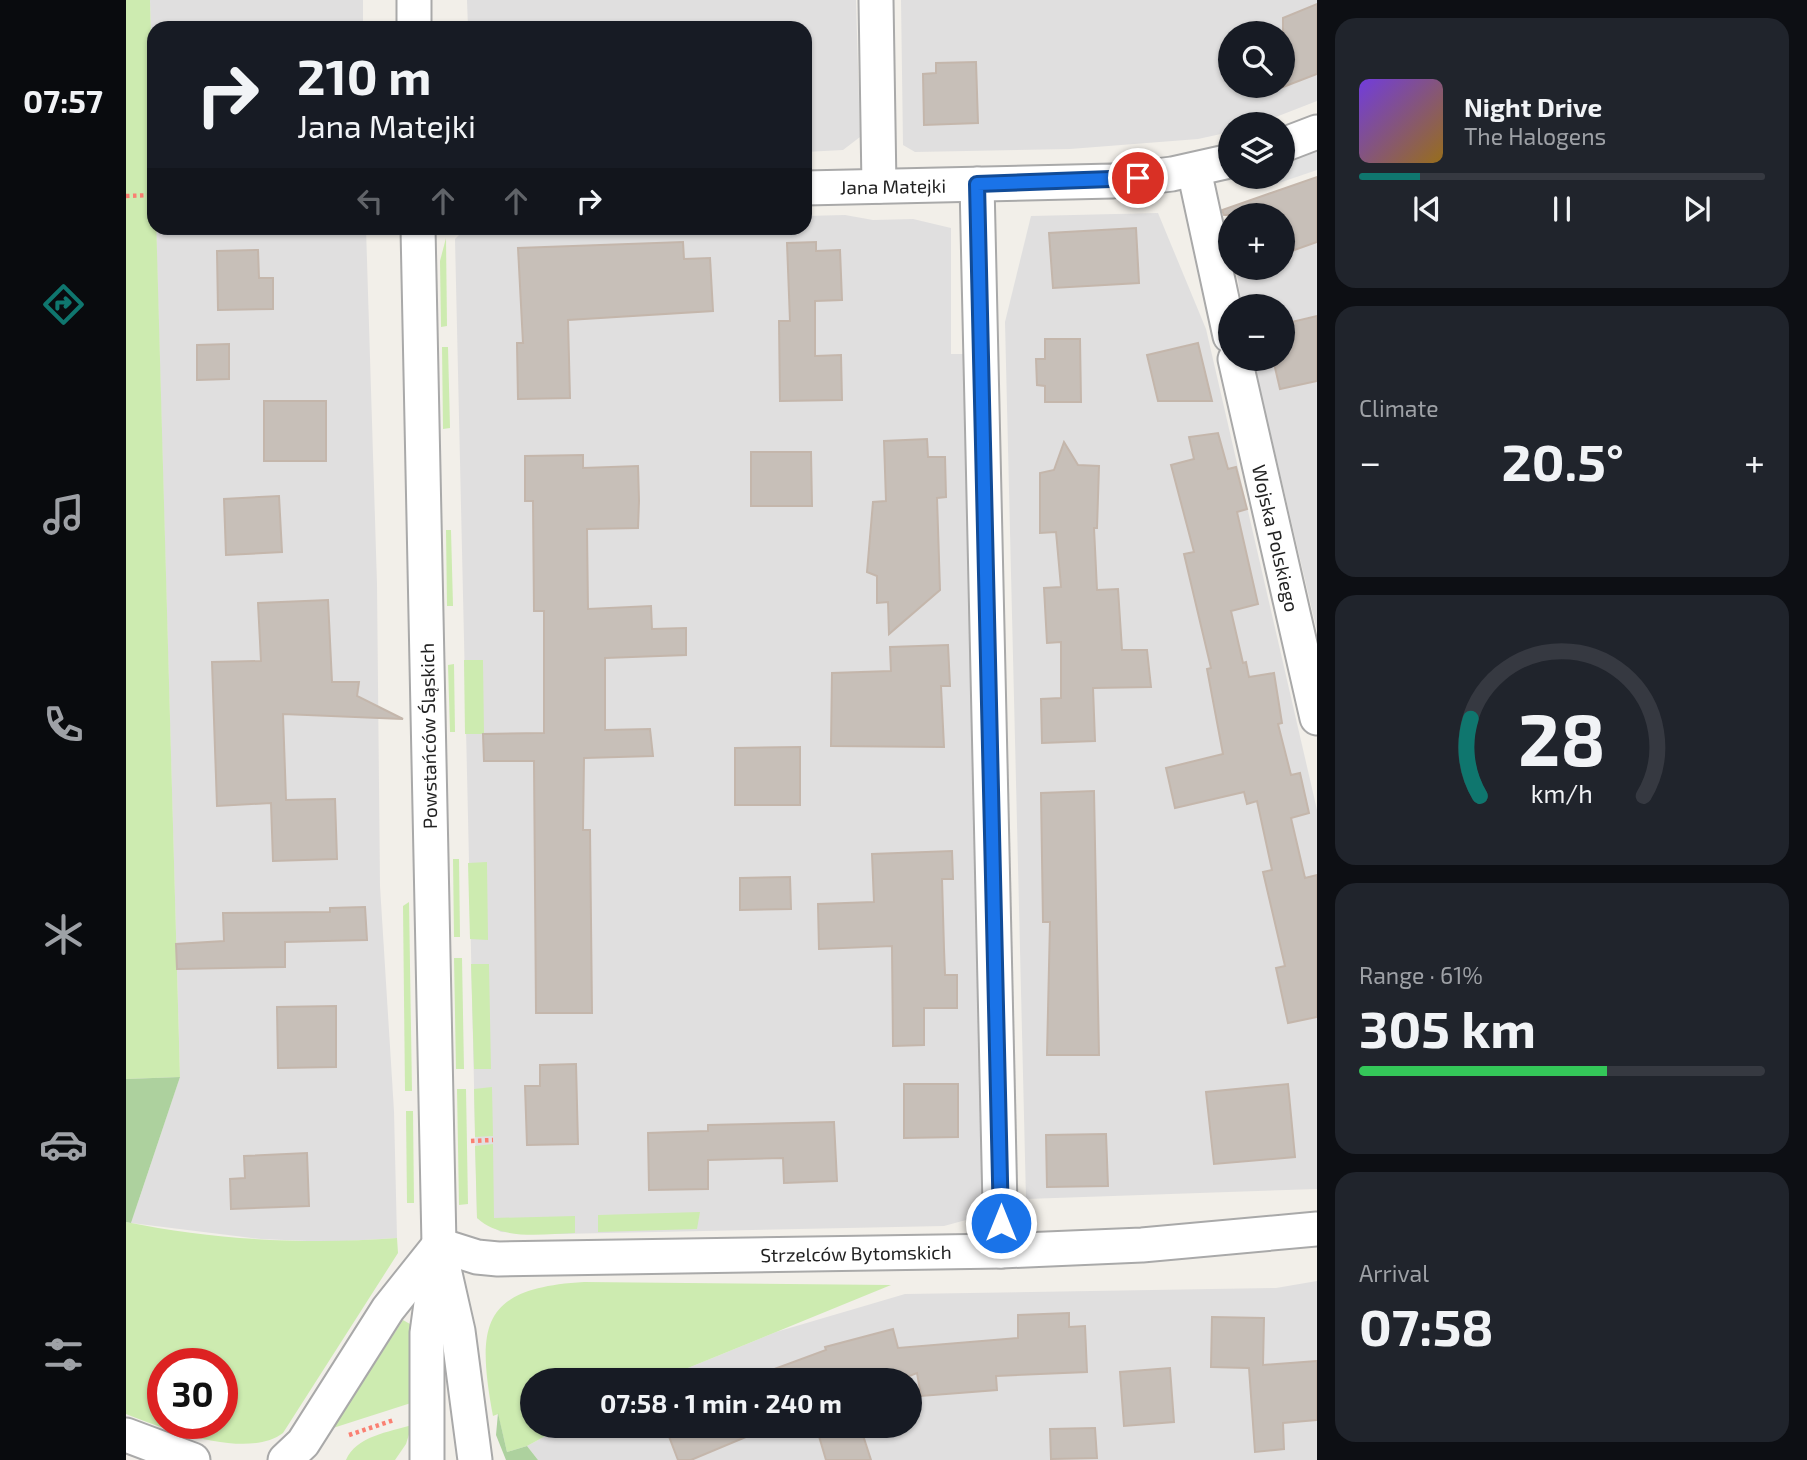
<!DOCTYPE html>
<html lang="en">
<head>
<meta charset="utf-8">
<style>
	:root { --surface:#171b24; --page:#20242c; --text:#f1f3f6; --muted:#9ea1a6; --line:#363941; --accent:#0f766e }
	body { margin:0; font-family:"Exo 2",sans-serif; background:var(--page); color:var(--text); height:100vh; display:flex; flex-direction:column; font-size:26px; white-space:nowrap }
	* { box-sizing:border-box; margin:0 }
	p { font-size:23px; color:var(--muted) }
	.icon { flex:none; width:38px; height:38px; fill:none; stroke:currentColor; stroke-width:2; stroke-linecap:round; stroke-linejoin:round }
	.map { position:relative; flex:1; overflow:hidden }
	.side { display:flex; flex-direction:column; gap:18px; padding:18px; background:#0d0f14; width:490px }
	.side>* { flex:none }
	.hud { position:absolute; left:21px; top:21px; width:665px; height:214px; border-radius:21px; box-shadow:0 2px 5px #0004; background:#171b24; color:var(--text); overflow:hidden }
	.buttons { position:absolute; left:1092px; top:21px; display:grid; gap:14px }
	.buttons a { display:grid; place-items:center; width:77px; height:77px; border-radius:50%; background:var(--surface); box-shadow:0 2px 5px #0004; font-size:35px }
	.speed { position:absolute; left:21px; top:1348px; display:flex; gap:14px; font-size:35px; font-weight:700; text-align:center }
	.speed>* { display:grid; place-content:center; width:91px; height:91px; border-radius:50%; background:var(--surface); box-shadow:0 2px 5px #0004; line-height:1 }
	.speed .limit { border:10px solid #d22; background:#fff; color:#111 }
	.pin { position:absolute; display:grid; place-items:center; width:60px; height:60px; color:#fff; margin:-30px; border:4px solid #fff; border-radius:50%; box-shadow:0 2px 7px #0007 }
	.me { position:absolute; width:77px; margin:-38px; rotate:0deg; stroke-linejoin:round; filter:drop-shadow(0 0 5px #0008) }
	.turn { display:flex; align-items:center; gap:24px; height:147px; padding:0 35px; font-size:32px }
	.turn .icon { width:91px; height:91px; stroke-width:2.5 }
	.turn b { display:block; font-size:49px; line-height:60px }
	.lanes { display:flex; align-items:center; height:66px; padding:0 35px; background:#0003; justify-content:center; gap:35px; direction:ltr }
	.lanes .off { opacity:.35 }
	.big { font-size:52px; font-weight:700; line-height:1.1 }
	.side .card { flex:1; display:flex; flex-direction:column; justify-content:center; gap:10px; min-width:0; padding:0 24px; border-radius:21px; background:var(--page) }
	.side .dial { align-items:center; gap:0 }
	.dial svg { height:182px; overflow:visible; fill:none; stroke:var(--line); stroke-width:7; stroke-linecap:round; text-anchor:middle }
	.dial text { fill:var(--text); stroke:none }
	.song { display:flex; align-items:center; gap:21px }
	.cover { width:84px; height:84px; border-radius:10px; background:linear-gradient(135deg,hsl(260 70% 55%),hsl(40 70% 35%)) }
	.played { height:7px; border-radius:4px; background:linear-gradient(90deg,var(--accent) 15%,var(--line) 15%) }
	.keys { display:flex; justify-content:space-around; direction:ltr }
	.heat { display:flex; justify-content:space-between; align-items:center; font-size:38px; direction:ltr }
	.charge { height:10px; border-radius:5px; background:linear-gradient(90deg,#34c759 61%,var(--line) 0) }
	.trip { position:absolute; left:394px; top:1368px; width:402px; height:70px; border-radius:35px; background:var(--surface); box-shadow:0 2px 5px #0004; font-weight:700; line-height:70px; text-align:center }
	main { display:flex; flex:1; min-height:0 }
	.menu { display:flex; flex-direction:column; width:126px; justify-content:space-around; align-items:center; background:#090b0e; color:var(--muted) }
	.menu .icon { width:49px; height:49px }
	.menu .on { color:var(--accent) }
	.menu b { font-size:32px; color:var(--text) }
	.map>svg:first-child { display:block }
	.residential { fill:#e0dfdf; fill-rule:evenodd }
	.grass { fill:#cdebb0; fill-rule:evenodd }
	.forest { fill:#add19e }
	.parking { fill:#e2e2e2 }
	.building { fill:#c7bfb8; stroke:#c4b6ab; stroke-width:2 }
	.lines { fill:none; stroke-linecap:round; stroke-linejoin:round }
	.minor-casing { stroke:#a9a9a9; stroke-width:37 }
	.path { stroke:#fa8072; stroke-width:4.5; stroke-dasharray:3.5 3.5; stroke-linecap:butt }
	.minor { stroke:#fff; stroke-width:33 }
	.route-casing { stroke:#114b97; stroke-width:18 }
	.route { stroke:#1a73e8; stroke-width:12 }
	.labels { text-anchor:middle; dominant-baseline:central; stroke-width:5; stroke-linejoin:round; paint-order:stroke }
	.street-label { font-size:19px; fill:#222; stroke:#fff }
</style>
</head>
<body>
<main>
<nav class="menu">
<b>07:57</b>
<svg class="icon on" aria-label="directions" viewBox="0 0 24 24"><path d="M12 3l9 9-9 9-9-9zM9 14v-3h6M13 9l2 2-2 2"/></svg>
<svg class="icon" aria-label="music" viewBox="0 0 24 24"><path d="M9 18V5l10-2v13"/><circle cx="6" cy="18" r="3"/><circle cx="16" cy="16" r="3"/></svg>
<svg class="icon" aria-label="phone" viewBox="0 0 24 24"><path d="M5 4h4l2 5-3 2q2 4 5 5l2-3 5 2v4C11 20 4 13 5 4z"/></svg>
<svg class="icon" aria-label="climate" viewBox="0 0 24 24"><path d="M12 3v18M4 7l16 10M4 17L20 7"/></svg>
<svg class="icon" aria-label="car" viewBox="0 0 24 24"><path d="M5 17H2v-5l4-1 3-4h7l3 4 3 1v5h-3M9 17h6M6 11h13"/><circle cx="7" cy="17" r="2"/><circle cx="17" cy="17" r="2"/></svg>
<svg class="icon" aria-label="filters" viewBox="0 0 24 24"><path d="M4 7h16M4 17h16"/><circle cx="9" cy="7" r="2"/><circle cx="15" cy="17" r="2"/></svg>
</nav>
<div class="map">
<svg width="1191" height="1460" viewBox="0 0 1191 1460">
	<rect width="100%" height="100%" fill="#f2efe9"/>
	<g class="residential">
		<polygon points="24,0 237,0 237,28 28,28 28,150"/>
		<polygon points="341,0 730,0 734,137 717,150 679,152 679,28 342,28"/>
		<path d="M 775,0 L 1191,0 L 1191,101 L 1132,124 L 1104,124 L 1104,132 L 1072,139 L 944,149 L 789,152 L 777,145 ZM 1104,33 L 1157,33 L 1157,86 L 1104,86 Z"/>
		<polygon points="1191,177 1191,631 1127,359 1157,359 1157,306 1116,306 1110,268 1157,268 1157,215 1110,215 1126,205 1125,200"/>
		<polygon points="1032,213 1080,329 1191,810 1191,1189 900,1199 879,322 905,216"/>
		<polygon points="719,215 747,220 787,219 825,228 825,354 838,354 858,1206 850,1206 847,1215 840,1220 818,1226 433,1234 375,1232 351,1218 329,239 340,228 679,228 679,216"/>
		<polygon points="30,228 240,228 251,584 254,886 268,1111 271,1238 204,1242 135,1239 5,1223 54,1077"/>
		<polygon points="1191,1281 1191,1460 412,1460 401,1446 438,1426 784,1426 784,1381 530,1381 650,1332 779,1294 1150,1288"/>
	</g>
	<g class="grass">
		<polygon points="0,0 24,0 54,1077 0,1079"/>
		<polygon points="320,238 321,326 315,327 314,261"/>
		<polygon points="316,347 322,347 324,428 317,429"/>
		<polygon points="320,530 325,530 327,606 321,606"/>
		<polygon points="338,660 357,660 358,734 339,734"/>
		<polygon points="328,664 329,732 324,732 322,665"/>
		<polygon points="327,859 333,859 334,937 328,937"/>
		<polygon points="361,862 362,940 344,939 342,863"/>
		<polygon points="283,902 286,1091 279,1091 277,906"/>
		<polygon points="328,958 336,958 338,1069 330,1069"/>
		<polygon points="345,964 363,964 365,1069 348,1069"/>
		<polygon points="366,1087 367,1136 349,1137 348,1089"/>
		<polygon points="331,1089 340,1089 342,1204 333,1205"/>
		<polygon points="280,1111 287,1111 288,1203 281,1203"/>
		<path d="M 367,1144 L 368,1218 L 449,1216 L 449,1233 C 417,1234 376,1241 351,1218 L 349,1146 Z"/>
		<polygon points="574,1212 571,1229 472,1232 472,1215"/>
		<path d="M 0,1222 C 88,1240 182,1245 271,1238 L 272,1253 L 157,1433 C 122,1460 40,1430 0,1414 ZM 37,1363 L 96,1363 L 96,1423 L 37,1423 Z"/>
		<path d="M 458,1282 L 765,1285 L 530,1381 L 406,1381 L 406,1426 L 438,1426 L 401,1446 L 381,1452 L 372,1414 L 367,1416 C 350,1324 356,1288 458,1282 Z"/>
		<polygon points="277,1320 284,1324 285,1403 207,1428"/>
		<path d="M 286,1425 L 280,1444 L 269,1460 L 220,1460 C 230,1436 263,1432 286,1425 Z"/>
	</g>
	<g class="forest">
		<polygon points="54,1077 5,1223 0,1222 0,1079"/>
		<polygon points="372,1413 381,1452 401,1446 412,1460 380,1460 370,1435"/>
	</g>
	<polygon class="parking" points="1191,148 1191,170 1135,189 1131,177 1157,177 1157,161"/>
	<g class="building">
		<polygon points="1191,4 1191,74 1157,87 1157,18"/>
		<polygon points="850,62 852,123 798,125 797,74 810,73 810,63"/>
		<polygon points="1191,177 1191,242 1157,254 1157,215 1098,215 1096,210"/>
		<polygon points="1010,228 1013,283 927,288 923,233"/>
		<polygon points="557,242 558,259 584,258 587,311 442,320 444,398 392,399 391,343 397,343 392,248"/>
		<polygon points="690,242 690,251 714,250 716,300 689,301 689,356 715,355 716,400 654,401 653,321 664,321 661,243"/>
		<polygon points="132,250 133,278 147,278 147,309 92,310 91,251"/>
		<polygon points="1191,316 1191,381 1154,389 1147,359 1157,359 1157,324"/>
		<polygon points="919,339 954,339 955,402 919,402 919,386 911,385 910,359 919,359"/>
		<polygon points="1072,343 1086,401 1032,401 1021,355"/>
		<polygon points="103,344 103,379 71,380 71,345"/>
		<rect x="138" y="401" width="62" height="60"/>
		<polygon points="1092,433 1102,469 1110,467 1121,509 1111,512 1132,604 1105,611 1117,663 1120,662 1123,677 1148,673 1156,723 1152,724 1165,775 1174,773 1183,813 1165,818 1179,878 1191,875 1191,1017 1162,1023 1150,968 1159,966 1137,872 1146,870 1131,801 1121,804 1118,792 1049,808 1040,768 1097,754 1081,669 1085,668 1058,554 1068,552 1045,465 1068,459 1063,437"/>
		<polygon points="801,439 802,457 819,457 820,497 811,498 814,590 763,634 762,602 751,603 751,576 741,572 747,502 760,501 758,441"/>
		<polygon points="938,442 952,465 973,466 971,528 968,528 971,590 992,589 996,650 1021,650 1025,687 967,688 969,741 916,743 915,699 935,698 935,642 921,643 918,588 935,587 930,532 914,533 914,473 928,470"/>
		<polygon points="625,452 685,452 686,506 625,506"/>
		<polygon points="457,455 457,468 512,466 513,501 512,528 461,529 462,609 525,606 526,629 560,628 560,655 479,658 479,730 524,729 527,756 458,758 457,830 464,830 466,1013 410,1013 408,761 358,761 357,734 418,733 418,611 408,611 407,501 399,501 399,456"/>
		<polygon points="153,496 156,552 100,555 98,499"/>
		<polygon points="202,600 206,682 233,682 231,696 277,719 157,714 160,800 209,799 211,859 147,861 145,803 91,806 86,662 135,661 132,603"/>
		<polygon points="822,645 824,686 815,686 818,747 705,746 706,673 765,671 764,647"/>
		<polygon points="674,747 674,805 609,805 609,748"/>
		<polygon points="968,791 973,1055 921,1055 924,922 917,922 915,793"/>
		<polygon points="826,851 827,879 816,879 818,949 819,975 831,975 831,1008 798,1008 798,1045 767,1046 766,946 693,949 692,904 748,902 746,854"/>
		<polygon points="664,877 665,909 614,910 614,878"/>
		<polygon points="239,907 241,940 159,942 159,967 51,969 50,944 98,941 97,913 204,912 204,908"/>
		<polygon points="210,1006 210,1067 152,1068 151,1007"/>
		<polygon points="450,1064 452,1144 401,1145 399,1086 414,1086 414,1065"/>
		<polygon points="778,1084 832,1084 832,1137 778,1138"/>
		<polygon points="1162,1084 1169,1157 1088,1164 1080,1092"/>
		<polygon points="708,1122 711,1181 658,1183 657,1158 582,1160 582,1189 523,1190 522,1133 582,1131 582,1125"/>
		<polygon points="980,1134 982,1186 921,1187 920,1135"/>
		<polygon points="181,1153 183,1206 105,1209 104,1179 119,1178 118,1156"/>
		<polygon points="943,1313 943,1327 959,1326 961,1372 870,1376 871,1390 795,1396 791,1373 770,1381 624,1378 700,1350 699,1347 767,1329 772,1348 892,1338 892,1315"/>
		<polygon points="1086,1317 1138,1318 1137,1365 1191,1361 1191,1420 1157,1423 1158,1449 1129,1452 1123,1368 1085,1367"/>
		<polygon points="1044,1368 1048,1422 998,1426 994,1372"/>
		<polygon points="539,1426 646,1426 565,1460 552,1460"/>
		<polygon points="690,1426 734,1426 745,1460 700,1460"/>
		<polygon points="969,1428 971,1458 925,1459 924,1429"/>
	</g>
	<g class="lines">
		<defs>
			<g id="minor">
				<polyline points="288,0 288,28"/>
				<polyline points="750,0 753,186"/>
				<polyline points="1157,145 1191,132"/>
				<polyline points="1068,170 1104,336"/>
				<polyline points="851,184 875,1251"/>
				<polyline points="679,188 987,181 1046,174 1104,161"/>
				<polyline points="292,228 313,1245 301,1333 301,1460"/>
				<polyline points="1109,359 1191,718"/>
				<polyline points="313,1245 351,1257 372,1259 875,1251 1016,1245 1191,1229"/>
				<polyline points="318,1269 332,1331 349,1460"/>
				<polyline points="0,1435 67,1460"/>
				<polyline points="159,1460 177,1443 262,1309 313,1245"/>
			</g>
		</defs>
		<use href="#minor" class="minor-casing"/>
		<g class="path">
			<polyline points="0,196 28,195"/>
			<polyline points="345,1141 367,1140"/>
			<polyline points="223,1435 268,1420"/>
		</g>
		<use href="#minor" class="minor"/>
	</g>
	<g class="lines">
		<defs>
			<polyline id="route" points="875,1223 851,184 1012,178"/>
		</defs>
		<use href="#route" class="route-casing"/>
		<use href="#route" class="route"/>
	</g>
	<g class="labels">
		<g class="street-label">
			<text transform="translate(767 186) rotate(-1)">Jana Matejki</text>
			<text transform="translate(1150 538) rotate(77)">Wojska Polskiego</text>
			<text transform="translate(302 736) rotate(-91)">Powstańców Śląskich</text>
			<text transform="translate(730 1253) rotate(-1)">Strzelców Bytomskich</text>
		</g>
	</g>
</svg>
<div class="buttons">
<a><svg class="icon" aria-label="search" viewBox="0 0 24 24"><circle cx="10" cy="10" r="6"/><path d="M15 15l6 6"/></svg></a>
<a><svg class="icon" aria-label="layers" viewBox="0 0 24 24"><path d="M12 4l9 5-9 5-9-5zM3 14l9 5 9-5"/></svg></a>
<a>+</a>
<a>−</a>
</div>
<div class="speed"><div class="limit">30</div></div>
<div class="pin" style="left:1012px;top:178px;background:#d93025"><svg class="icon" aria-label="arrive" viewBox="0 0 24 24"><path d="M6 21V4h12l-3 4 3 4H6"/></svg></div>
<svg class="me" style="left:875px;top:1223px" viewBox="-20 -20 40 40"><circle r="17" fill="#1a73e8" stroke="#fff" stroke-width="3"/><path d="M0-11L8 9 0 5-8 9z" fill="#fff"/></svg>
<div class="trip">07:58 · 1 min · 240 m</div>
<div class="hud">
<div class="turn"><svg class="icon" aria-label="right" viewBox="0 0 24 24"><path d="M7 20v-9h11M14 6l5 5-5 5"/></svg><div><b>210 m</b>Jana Matejki</div></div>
<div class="lanes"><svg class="icon off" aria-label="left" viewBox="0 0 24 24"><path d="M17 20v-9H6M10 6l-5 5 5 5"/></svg><svg class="icon off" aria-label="ahead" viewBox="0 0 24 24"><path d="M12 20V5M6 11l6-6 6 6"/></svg><svg class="icon off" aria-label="ahead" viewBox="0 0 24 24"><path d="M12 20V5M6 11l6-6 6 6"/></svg><svg class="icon" aria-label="right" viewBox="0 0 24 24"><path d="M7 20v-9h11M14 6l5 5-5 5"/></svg></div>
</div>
</div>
<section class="side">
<div class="card">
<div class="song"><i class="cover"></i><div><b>Night Drive</b><p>The Halogens</p></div></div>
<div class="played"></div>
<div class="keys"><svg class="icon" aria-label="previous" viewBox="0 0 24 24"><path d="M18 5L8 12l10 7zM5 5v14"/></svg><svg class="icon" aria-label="pause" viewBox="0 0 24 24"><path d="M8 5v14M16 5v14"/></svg><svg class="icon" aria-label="next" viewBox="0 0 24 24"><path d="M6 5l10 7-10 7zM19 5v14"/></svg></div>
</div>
<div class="card"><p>Climate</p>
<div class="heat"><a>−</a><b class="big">20.5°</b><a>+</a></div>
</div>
<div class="card dial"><svg viewBox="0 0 100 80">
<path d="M14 69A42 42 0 1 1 86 69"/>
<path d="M14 69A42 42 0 0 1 10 35" stroke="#0f766e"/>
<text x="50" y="56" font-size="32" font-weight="700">28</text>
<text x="50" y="72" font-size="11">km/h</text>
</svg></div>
<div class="card"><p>Range · 61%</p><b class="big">305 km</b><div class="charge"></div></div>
<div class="card"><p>Arrival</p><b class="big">07:58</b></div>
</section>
</main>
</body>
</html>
